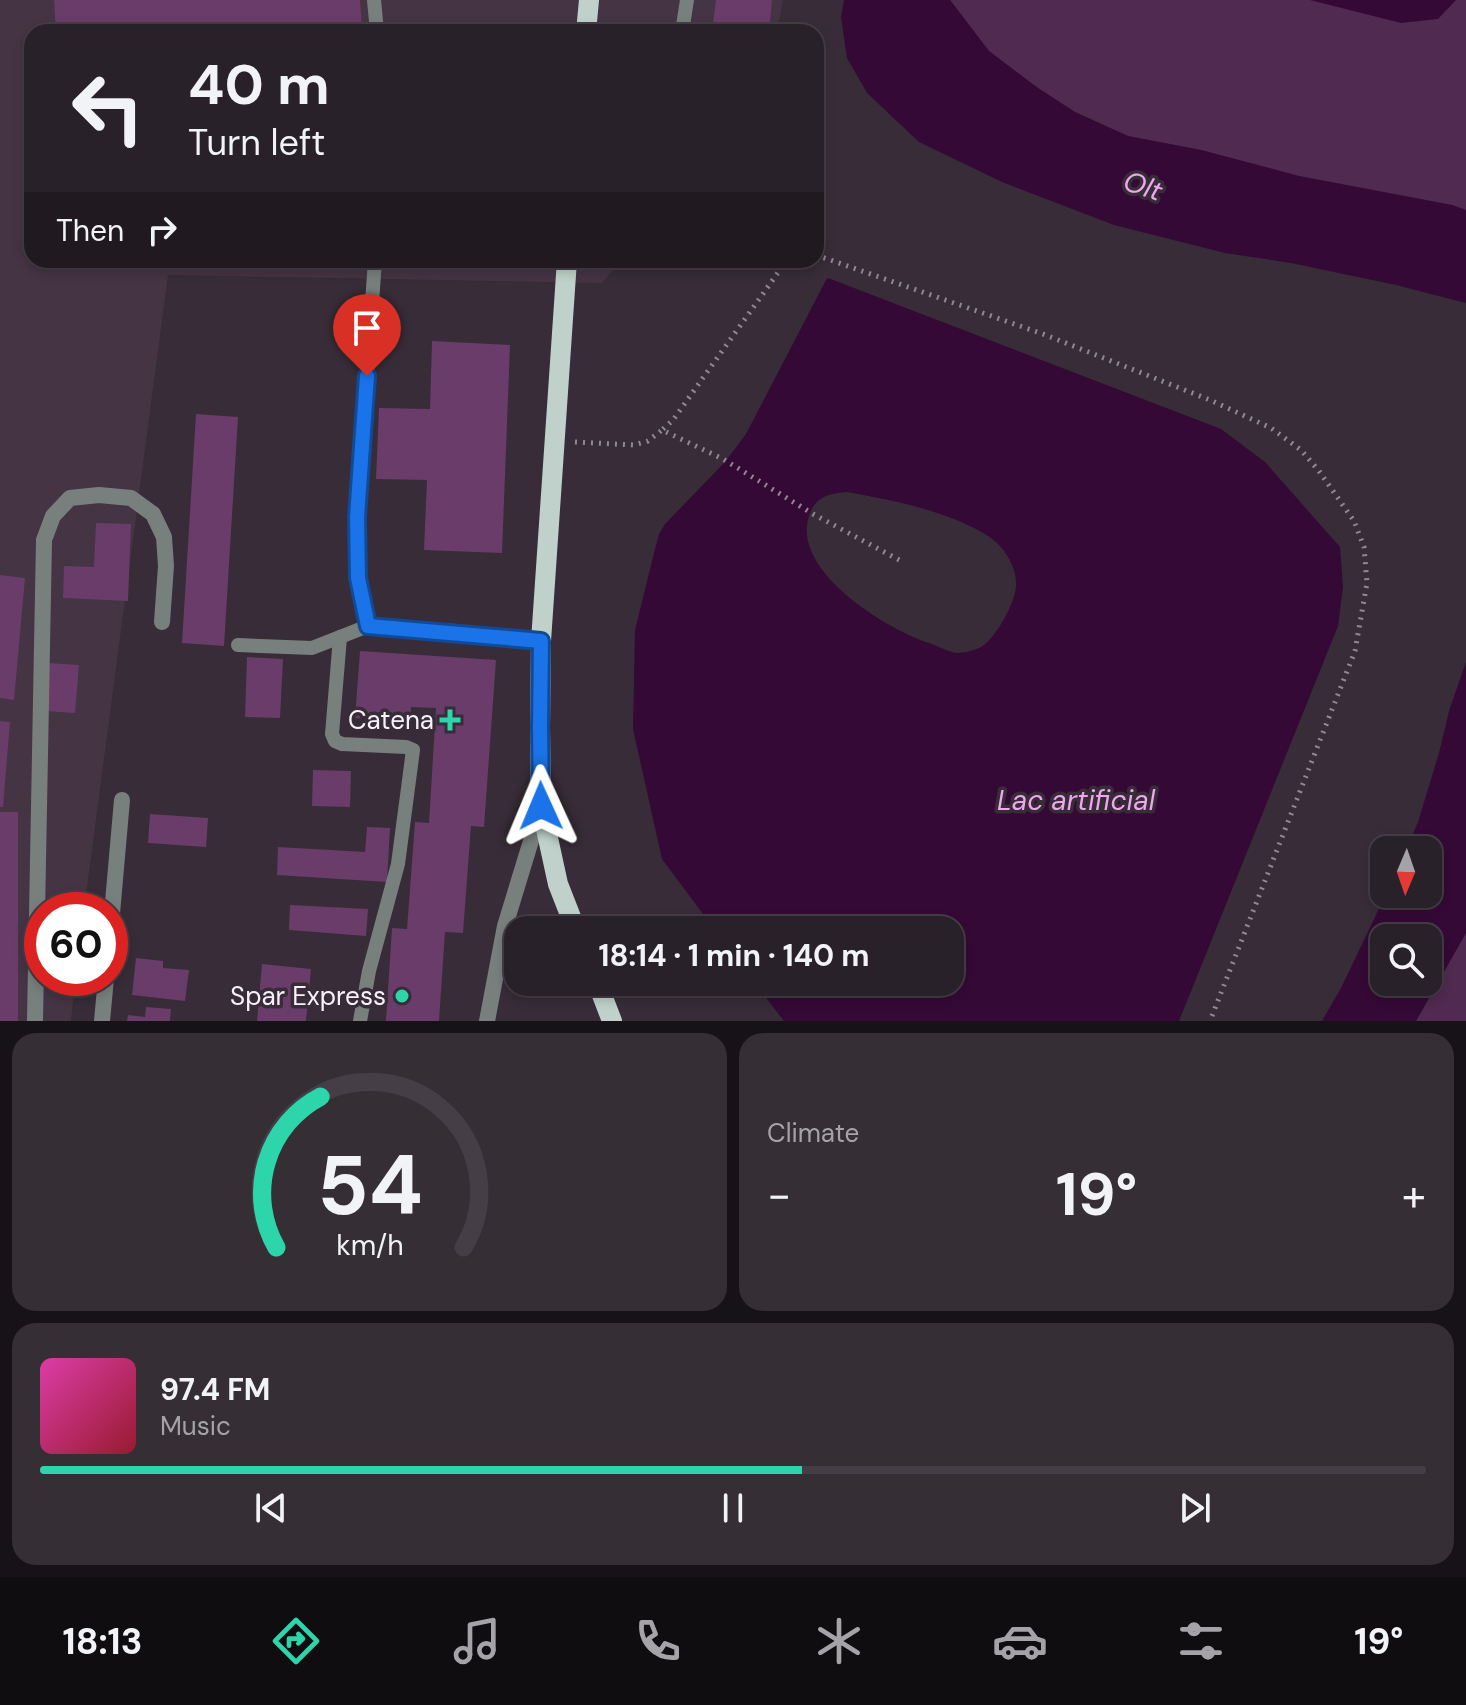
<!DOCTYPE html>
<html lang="en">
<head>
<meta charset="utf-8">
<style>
	:root { --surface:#292129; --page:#352e35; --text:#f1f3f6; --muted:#a5a3a8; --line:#453e46; --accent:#2dd5ab }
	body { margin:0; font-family:"DM Sans",sans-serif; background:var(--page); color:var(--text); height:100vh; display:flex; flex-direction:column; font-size:30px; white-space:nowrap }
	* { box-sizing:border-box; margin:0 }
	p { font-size:26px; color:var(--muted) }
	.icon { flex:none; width:44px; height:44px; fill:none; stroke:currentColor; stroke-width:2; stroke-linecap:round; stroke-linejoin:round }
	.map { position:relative; height:1021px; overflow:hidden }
	.side { display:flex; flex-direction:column; gap:12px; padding:12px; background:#171217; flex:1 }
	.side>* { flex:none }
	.hud { position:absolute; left:24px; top:24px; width:800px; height:244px; border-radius:24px; box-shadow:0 4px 12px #0003,0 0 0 2px var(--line); background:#292129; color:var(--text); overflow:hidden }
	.needle { width:52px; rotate:182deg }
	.buttons { position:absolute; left:1370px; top:836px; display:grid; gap:16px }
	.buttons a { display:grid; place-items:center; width:72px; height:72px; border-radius:16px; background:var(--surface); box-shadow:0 4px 12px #0003,0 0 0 2px var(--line); font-size:40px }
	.speed { position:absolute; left:24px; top:892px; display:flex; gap:16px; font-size:40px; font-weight:700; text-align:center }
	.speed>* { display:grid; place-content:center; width:104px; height:104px; border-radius:50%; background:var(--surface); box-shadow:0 4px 12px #0003,0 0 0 2px var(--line); line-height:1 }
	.speed .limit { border:12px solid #d22; background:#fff; color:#111 }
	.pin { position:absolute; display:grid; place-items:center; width:68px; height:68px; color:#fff; margin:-82px -34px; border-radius:50% 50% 50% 0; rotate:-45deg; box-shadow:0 0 8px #0007 }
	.pin .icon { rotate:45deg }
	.me { position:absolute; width:88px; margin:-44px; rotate:359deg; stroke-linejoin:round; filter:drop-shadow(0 0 6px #0008) }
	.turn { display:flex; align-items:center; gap:28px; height:168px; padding:0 32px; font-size:36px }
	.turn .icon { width:104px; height:104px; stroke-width:2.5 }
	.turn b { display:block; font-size:56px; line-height:68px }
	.then { display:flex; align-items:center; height:76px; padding:0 32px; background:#0003; gap:16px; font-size:30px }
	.big { font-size:60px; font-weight:700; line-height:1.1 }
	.side .widget { flex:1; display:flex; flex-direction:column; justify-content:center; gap:12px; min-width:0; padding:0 28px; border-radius:24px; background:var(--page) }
	.side .dial { align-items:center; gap:0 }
	.dial svg { height:208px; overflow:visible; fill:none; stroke:var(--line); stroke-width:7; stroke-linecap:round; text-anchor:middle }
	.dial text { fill:var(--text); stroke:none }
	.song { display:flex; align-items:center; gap:24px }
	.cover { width:96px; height:96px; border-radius:12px; background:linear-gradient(135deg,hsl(320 70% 55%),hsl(350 70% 35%)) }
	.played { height:8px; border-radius:4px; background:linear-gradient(90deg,var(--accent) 55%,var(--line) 55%) }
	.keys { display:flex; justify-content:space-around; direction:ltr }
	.heat { display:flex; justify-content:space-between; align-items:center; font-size:44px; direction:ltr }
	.side .tiles { flex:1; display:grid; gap:12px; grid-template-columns:1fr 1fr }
	.widget:last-child { grid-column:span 2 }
	.trip { position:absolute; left:504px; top:916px; width:460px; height:80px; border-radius:24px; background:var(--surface); box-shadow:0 4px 12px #0003,0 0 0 2px var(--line); font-weight:700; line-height:80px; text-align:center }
	.tab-bar { display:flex; height:128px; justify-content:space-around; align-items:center; background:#100d10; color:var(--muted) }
	.tab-bar .icon { width:56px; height:56px }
	.tab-bar .on { color:var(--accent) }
	.tab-bar b { font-size:36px; color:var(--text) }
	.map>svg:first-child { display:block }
	.built { fill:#453444 }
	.green { fill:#502a50 }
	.water { fill:#350936; fill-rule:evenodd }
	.building { fill:#6a3c6a }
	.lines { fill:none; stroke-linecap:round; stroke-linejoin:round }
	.path { stroke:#918891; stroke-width:5; stroke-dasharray:2 6; stroke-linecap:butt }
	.service { stroke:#78807d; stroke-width:14 }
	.minor { stroke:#78807d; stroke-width:16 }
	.primary { stroke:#bfd1ca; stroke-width:20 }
	.route-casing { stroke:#114b97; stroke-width:20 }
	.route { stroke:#1a73e8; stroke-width:14 }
	.poi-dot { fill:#2dd5ab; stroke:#372c37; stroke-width:3 }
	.labels { text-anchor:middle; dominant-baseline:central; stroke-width:7; stroke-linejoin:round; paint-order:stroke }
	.poi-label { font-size:26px; fill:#f9f1f9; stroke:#372c37; text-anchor:end }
	.water-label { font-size:28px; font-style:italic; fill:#eda7ed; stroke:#372c37 }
</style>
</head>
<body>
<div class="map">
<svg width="1466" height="1021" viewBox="0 0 1466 1021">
	<rect width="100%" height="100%" fill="#372c37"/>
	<polygon class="built" points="0,0 783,0 777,32 32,32 32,260 621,260 602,283 168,275 84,910 42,910 42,978 75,978 71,1021 0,1021"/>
	<g class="green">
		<polygon points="950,0 1466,0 1466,210 1452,205 1299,176 1201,150 1128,136 1075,112 1038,88 989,51"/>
		<polygon points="1466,933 1466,1021 1416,1021"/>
	</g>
	<g class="water">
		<polygon points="844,0 950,0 989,51 1038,88 1075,112 1128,136 1201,150 1299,176 1452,205 1466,210 1466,303 1396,285 1291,263 1225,253 1114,225 1002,182 919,142 867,93 847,58 841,17"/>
		<polygon points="1310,0 1456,0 1438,19 1401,23"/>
		<path d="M 828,278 L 1221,429 L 1265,462 L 1340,547 L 1343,587 L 1338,626 L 1179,1021 L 784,1021 L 754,982 L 950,982 L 950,930 L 715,930 L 662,859 L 633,729 L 635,630 L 655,549 L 659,534 L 665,524 L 725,462 L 746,434 L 826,280 ZM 847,492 C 892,500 953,512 991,538 C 1005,548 1017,568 1016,585 C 1016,602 996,638 981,647 C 976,650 963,653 958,653 C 948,652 938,646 929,643 C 886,629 791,571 809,516 C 816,496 828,494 847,492 Z"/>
		<path d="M 1466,662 L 1466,933 L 1416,1021 L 1322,1021 L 1341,988 L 1386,894 L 1428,894 L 1428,850 L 1406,850 L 1418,822 L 1439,753 L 1449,711 ZM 1384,938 L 1428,938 L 1428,982 L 1384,982 Z"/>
	</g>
	<g class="building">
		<polygon points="54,0 360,0 362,32 56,32"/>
		<polygon points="716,0 772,0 769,32 712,32"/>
		<polygon points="432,341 510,345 502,553 424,550 427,480 376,479 379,408 430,409"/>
		<polygon points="196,414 238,417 224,646 182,643"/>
		<polygon points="96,523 131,524 128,601 63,598 64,566 94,567"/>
		<polygon points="0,575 25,578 14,700 0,698"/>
		<polygon points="360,651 496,660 484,827 471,826 463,933 445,932 439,1021 386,1021 392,928 407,929 415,822 429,823 436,708 411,707 411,722 355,718"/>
		<polygon points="247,657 283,659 280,718 245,717"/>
		<polygon points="48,663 79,665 75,713 45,711"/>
		<polygon points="0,721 10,722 3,807 0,807"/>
		<polygon points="313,770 351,771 350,807 312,806"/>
		<rect x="0" y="812" width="18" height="209"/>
		<polygon points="150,814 208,818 206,847 148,843"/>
		<polygon points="367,827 390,828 387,882 277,875 278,847 365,852"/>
		<polygon points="290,905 368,909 366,936 289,930"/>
		<polygon points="136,958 163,961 163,968 189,970 185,1001 132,995"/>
		<polygon points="262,964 311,969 306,1021 257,1021"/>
		<polygon points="146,1007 171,1009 170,1021 127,1021 128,1015 145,1017"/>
	</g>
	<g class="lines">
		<g class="path">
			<polyline points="816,255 1043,334 1210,400 1271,428 1301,450 1319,471 1354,521 1364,547 1367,583 1355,651 1210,1021"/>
			<polyline points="787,260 673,420 662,430 723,459 813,514 903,562"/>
			<polyline points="575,442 634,445 648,441 662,430"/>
		</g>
		<g class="service">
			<polyline points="374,0 377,32"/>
			<polyline points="682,32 687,0"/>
			<polyline points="368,626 358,578 357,517 375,260"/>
			<polyline points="340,637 332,734 335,741 342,744 406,747 413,750 398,864 369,971 360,1021"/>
			<polyline points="238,645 312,648 368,626 541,641"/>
		</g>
		<g class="minor">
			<polyline points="110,936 122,800"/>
			<polyline points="35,1021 44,540 53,516 70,498 99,495 131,498 153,514 164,537 166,566 162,622"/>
			<polyline points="102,1021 106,978"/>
			<polyline points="487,1021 505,926 541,808"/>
		</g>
		<g class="primary">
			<polyline points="586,32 589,0"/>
			<polyline points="567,260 541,641 540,727 541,806 558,884 576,930"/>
			<polyline points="597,982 612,1021"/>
		</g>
	</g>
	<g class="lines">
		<defs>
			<polyline id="route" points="367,376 357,517 358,578 368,626 541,641 540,727 541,806"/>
		</defs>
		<use href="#route" class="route-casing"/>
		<use href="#route" class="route"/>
	</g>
	<g class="poi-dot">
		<path d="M446 708h8v8h8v8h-8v8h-8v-8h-8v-8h8z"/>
		<circle cx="402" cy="996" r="8"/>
	</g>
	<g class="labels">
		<g class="poi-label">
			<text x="434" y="720">Catena</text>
			<text x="386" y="996">Spar Express</text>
		</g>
		<g class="water-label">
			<text transform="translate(1143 186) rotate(19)">Olt</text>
			<text x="1076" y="800">Lac artificial</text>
		</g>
	</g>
</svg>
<div class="buttons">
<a><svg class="needle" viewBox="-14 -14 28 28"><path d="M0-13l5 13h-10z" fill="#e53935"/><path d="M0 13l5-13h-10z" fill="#a5a3a8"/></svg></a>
<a><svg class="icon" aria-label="search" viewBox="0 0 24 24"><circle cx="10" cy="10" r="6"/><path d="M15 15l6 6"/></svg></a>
</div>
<div class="speed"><div class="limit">60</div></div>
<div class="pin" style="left:367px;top:376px;background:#d93025"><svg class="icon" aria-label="arrive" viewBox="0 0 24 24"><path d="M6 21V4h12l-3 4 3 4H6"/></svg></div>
<svg class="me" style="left:541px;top:806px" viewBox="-20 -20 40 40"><path d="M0-17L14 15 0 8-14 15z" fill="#1a73e8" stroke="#fff" stroke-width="4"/></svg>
<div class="trip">18:14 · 1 min · 140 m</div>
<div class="hud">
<div class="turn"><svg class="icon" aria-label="left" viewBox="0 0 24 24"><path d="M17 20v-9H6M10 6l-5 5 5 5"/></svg><div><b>40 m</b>Turn left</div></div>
<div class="then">Then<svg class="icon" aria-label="right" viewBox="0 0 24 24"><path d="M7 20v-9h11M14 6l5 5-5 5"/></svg></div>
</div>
</div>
<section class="side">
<div class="tiles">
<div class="widget dial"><svg viewBox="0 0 100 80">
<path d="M14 69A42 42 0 1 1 86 69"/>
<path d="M14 69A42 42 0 0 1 31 11" stroke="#2dd5ab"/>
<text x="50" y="56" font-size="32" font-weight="700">54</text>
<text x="50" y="72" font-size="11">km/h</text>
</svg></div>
<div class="widget"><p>Climate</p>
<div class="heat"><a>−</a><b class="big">19°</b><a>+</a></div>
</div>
<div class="widget">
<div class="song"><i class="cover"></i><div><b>97.4 FM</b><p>Music</p></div></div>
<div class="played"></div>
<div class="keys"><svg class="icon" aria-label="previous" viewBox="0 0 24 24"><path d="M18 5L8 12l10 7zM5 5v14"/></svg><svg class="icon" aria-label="pause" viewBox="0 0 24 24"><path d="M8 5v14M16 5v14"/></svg><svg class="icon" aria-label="next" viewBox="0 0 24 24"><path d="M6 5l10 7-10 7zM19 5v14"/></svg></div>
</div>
</div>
</section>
<nav class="tab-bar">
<b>18:13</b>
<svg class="icon on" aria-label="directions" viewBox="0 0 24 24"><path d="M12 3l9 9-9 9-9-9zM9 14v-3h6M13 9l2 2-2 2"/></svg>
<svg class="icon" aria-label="music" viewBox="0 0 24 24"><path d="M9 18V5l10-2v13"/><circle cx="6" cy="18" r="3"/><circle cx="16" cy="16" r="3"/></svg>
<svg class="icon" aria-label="phone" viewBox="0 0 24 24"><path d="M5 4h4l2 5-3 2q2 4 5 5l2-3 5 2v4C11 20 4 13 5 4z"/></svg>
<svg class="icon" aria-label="climate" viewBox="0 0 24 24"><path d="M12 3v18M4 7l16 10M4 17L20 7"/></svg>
<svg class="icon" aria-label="car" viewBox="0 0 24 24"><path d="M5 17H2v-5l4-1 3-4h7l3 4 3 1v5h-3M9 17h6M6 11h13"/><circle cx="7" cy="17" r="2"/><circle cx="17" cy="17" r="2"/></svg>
<svg class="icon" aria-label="filters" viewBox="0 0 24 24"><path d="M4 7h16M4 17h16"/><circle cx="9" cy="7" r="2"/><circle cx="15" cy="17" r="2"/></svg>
<b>19°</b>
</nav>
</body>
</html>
